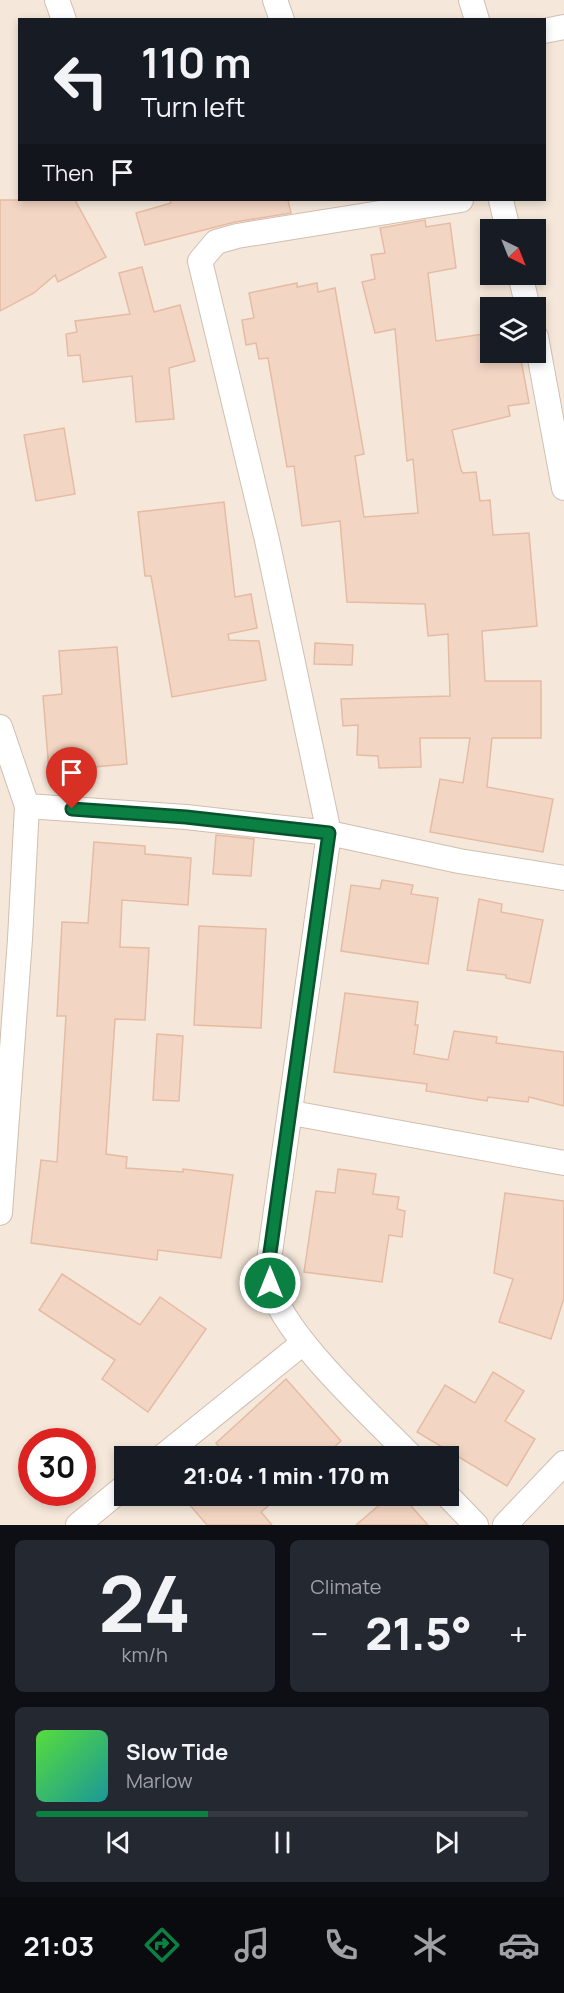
<!DOCTYPE html>
<html lang="en">
<head>
<meta charset="utf-8">
<style>
	:root { --surface:#171b24; --page:#242831; --text:#f1f3f6; --muted:#9ea1a6; --line:#363941; --accent:#0b8043 }
	body { margin:0; font-family:Manrope,sans-serif; background:var(--page); color:var(--text); height:100vh; display:flex; flex-direction:column; font-size:22px; white-space:nowrap }
	* { box-sizing:border-box; margin:0 }
	p { font-size:20px; color:var(--muted) }
	.icon { flex:none; width:33px; height:33px; fill:none; stroke:currentColor; stroke-width:2; stroke-linecap:round; stroke-linejoin:round }
	.map { position:relative; height:1525px; overflow:hidden }
	.drawer { display:flex; flex-direction:column; gap:15px; padding:15px; background:#0d0f14; flex:1 }
	.drawer>* { flex:none }
	.banner { position:absolute; left:18px; top:18px; width:528px; height:183px; border-radius:0px; box-shadow:0 3px 9px #0003; background:#171b24; color:var(--text); overflow:hidden }
	.needle { width:39px; rotate:137deg }
	.tools { position:absolute; left:480px; top:219px; display:grid; gap:12px }
	.tools a { display:grid; place-items:center; width:66px; height:66px; border-radius:0px; background:var(--surface); box-shadow:0 3px 9px #0003; font-size:30px }
	.speed { position:absolute; left:18px; top:1428px; display:flex; gap:12px; font-size:30px; font-weight:700; text-align:center }
	.speed>* { display:grid; place-content:center; width:78px; height:78px; border-radius:50%; background:var(--surface); box-shadow:0 3px 9px #0003; line-height:1 }
	.speed .limit { border:9px solid #d22; background:#fff; color:#111 }
	.pin { position:absolute; display:grid; place-items:center; width:51px; height:51px; color:#fff; margin:-62px -26px; border-radius:50% 50% 50% 0; rotate:-45deg; box-shadow:0 0 6px #0007 }
	.pin .icon { rotate:45deg }
	.me { position:absolute; width:66px; margin:-33px; rotate:0deg; stroke-linejoin:round; filter:drop-shadow(0 0 4px #0008) }
	.turn { display:flex; align-items:center; gap:21px; height:126px; padding:0 24px; font-size:27px }
	.turn .icon { width:78px; height:78px; stroke-width:2.5 }
	.turn b { display:block; font-size:42px; line-height:51px }
	.then { display:flex; align-items:center; height:57px; padding:0 24px; background:#0003; gap:12px; font-size:22px }
	.big { font-size:45px; font-weight:800; line-height:1.1 }
	.drawer .tile { flex:1; display:flex; flex-direction:column; justify-content:center; gap:9px; min-width:0; padding:0 21px; border-radius:9px; background:var(--page) }
	.drawer .dial { align-items:center; gap:0 }
	.dial b { font-size:78px; line-height:1 }
	.song { display:flex; align-items:center; gap:18px }
	.cover { width:72px; height:72px; border-radius:9px; background:linear-gradient(135deg,hsl(110 70% 55%),hsl(180 70% 35%)) }
	.played { height:6px; border-radius:3px; background:linear-gradient(90deg,var(--accent) 35%,var(--line) 35%) }
	.keys { display:flex; justify-content:space-around; direction:ltr }
	.heat { display:flex; justify-content:space-between; align-items:center; font-size:33px; direction:ltr }
	.drawer .tiles { flex:1; display:grid; gap:15px; grid-template-columns:1fr 1fr }
	.tile:last-child { grid-column:span 2 }
	.trip { position:absolute; left:114px; top:1446px; width:345px; height:60px; border-radius:0px; background:var(--surface); box-shadow:0 3px 9px #0003; font-weight:800; line-height:60px; text-align:center }
	.menu { display:flex; height:96px; justify-content:space-around; align-items:center; background:#090b0e; color:var(--muted) }
	.menu .icon { width:42px; height:42px }
	.menu .on { color:var(--accent) }
	.menu b { font-size:27px; color:var(--text) }
	.map>svg:first-child { display:block }
	.residential { fill:#f5e8da; fill-rule:evenodd }
	.building { fill:#f3d5c3; stroke:#e6bba3; stroke-width:1.5 }
	.lines { fill:none; stroke-linecap:round; stroke-linejoin:round }
	.minor-casing { stroke:#d1beb0; stroke-width:26 }
	.minor { stroke:#fff; stroke-width:24 }
	.route-casing { stroke:#07532c; stroke-width:15 }
	.route { stroke:#0b8043; stroke-width:10 }
</style>
</head>
<body>
<div class="map">
<svg width="564" height="1525" viewBox="0 0 564 1525">
	<rect width="100%" height="100%" fill="#fdf6ec"/>
	<path class="residential" d="M 0,0 L 564,0 L 564,1525 L 0,1525 ZM 20,20 L 544,20 L 544,200 L 20,200 ZM 490,230 L 536,230 L 536,274 L 490,274 ZM 490,308 L 536,308 L 536,352 L 490,352 ZM 32,1442 L 82,1442 L 82,1492 L 32,1492 ZM 124,1456 L 448,1456 L 448,1496 L 124,1496 Z"/>
	<g class="building">
		<polygon points="0,200 75,200 106,257 58,282 55,275 34,293 0,311"/>
		<polygon points="170,200 288,200 291,213 235,222 145,245 136,213 171,203"/>
		<polygon points="425,220 426,227 450,223 456,268 428,273 436,341 490,333 490,352 518,352 522,365 529,403 508,406 510,416 452,430 461,470 463,473 476,472 480,501 490,500 493,535 529,533 537,626 482,631 485,681 541,681 541,738 492,738 487,787 553,799 543,852 430,832 440,779 463,783 470,738 420,738 421,767 379,768 378,756 357,755 358,725 343,726 341,699 450,696 448,634 428,636 425,604 347,602 340,521 302,526 294,466 287,467 268,358 259,359 256,343 246,345 242,320 254,318 249,293 297,283 297,287 317,283 318,292 335,288 364,454 355,456 364,517 418,513 413,459 407,461 395,329 375,333 362,282 375,279 371,255 385,253 380,228"/>
		<polygon points="142,267 154,312 180,305 195,361 169,368 174,419 136,422 132,376 83,382 80,355 68,356 66,334 77,332 75,321 130,314 119,273"/>
		<polygon points="64,428 75,494 36,501 24,435"/>
		<polygon points="224,502 235,597 251,594 257,628 228,634 229,640 259,641 266,680 172,697 151,576 145,576 138,512"/>
		<polygon points="315,643 353,645 352,665 314,664"/>
		<polygon points="117,647 127,764 49,771 43,696 62,694 59,651"/>
		<polygon points="216,835 254,839 251,876 213,874"/>
		<polygon points="94,842 145,846 145,854 191,858 188,905 122,900 120,947 149,948 145,1020 115,1019 106,1154 127,1157 126,1168 183,1172 183,1169 233,1175 221,1258 158,1250 157,1260 31,1243 41,1160 57,1162 66,1016 57,1016 62,922 88,923"/>
		<polygon points="382,880 413,885 411,894 438,898 428,964 341,951 351,885 380,889"/>
		<polygon points="479,899 502,904 501,912 543,920 530,983 506,978 506,975 467,970"/>
		<polygon points="199,926 266,929 261,1028 194,1025"/>
		<polygon points="345,993 418,1002 415,1025 418,1025 414,1054 448,1060 454,1031 497,1037 496,1043 564,1052 564,1106 529,1097 528,1102 488,1097 487,1101 426,1091 427,1084 334,1072"/>
		<polygon points="157,1034 183,1036 179,1101 153,1100"/>
		<polygon points="338,1169 376,1174 373,1194 399,1197 397,1209 405,1211 402,1237 389,1235 382,1282 304,1272 316,1191 335,1193"/>
		<polygon points="505,1193 564,1201 564,1298 551,1339 499,1322 513,1279 494,1273"/>
		<polygon points="62,1274 140,1325 160,1297 206,1329 148,1412 102,1379 115,1360 39,1310"/>
		<polygon points="493,1372 524,1391 505,1421 535,1439 507,1486 417,1432 445,1385 475,1403"/>
		<polygon points="286,1379 341,1441 324,1456 227,1456 216,1443"/>
		<polygon points="182,1496 280,1496 261,1512 272,1525 207,1525"/>
		<polygon points="390,1496 402,1496 428,1525 356,1525"/>
	</g>
	<g class="lines">
		<defs>
			<g id="minor">
				<polyline points="57,0 64,20"/>
				<polyline points="275,0 282,20"/>
				<polyline points="471,0 477,20"/>
				<polyline points="544,31 564,27"/>
				<polyline points="501,200 508,230"/>
				<polyline points="520,274 528,308"/>
				<polyline points="536,337 564,488"/>
				<polyline points="0,727 27,806 20,939 0,1213"/>
				<polyline points="27,806 186,817 329,833 459,861 564,878"/>
				<polyline points="292,1113 564,1163"/>
				<polyline points="163,1456 303,1343"/>
				<path d="M 411,1456 C 374,1418 280,1333 270,1283 C 269,1276 270,1267 269,1260 L 329,833 L 267,540 L 200,261 L 216,242 L 237,236 L 461,200"/>
				<polyline points="448,1496 476,1525"/>
				<polyline points="78,1525 124,1487"/>
				<polyline points="505,1525 564,1463"/>
			</g>
		</defs>
		<use href="#minor" class="minor-casing"/>
		<use href="#minor" class="minor"/>
	</g>
	<g class="lines">
		<defs>
			<polyline id="route" points="72,809 186,817 329,833 269,1260 270,1283"/>
		</defs>
		<use href="#route" class="route-casing"/>
		<use href="#route" class="route"/>
	</g>
</svg>
<div class="tools">
<a><svg class="needle" viewBox="-14 -14 28 28"><path d="M0-13l5 13h-10z" fill="#e53935"/><path d="M0 13l5-13h-10z" fill="#9ea1a6"/></svg></a>
<a><svg class="icon" aria-label="layers" viewBox="0 0 24 24"><path d="M12 4l9 5-9 5-9-5zM3 14l9 5 9-5"/></svg></a>
</div>
<div class="speed"><div class="limit">30</div></div>
<div class="pin" style="left:72px;top:809px;background:#d93025"><svg class="icon" aria-label="arrive" viewBox="0 0 24 24"><path d="M6 21V4h12l-3 4 3 4H6"/></svg></div>
<svg class="me" style="left:270px;top:1283px" viewBox="-20 -20 40 40"><circle r="17" fill="#0b8043" stroke="#fff" stroke-width="3"/><path d="M0-11L8 9 0 5-8 9z" fill="#fff"/></svg>
<div class="trip">21:04 · 1 min · 170 m</div>
<div class="banner">
<div class="turn"><svg class="icon" aria-label="left" viewBox="0 0 24 24"><path d="M17 20v-9H6M10 6l-5 5 5 5"/></svg><div><b>110 m</b>Turn left</div></div>
<div class="then">Then<svg class="icon" aria-label="arrive" viewBox="0 0 24 24"><path d="M6 21V4h12l-3 4 3 4H6"/></svg></div>
</div>
</div>
<section class="drawer">
<div class="tiles">
<div class="tile dial"><b>24</b><p>km/h</p></div>
<div class="tile"><p>Climate</p>
<div class="heat"><a>−</a><b class="big">21.5°</b><a>+</a></div>
</div>
<div class="tile">
<div class="song"><i class="cover"></i><div><b>Slow Tide</b><p>Marlow</p></div></div>
<div class="played"></div>
<div class="keys"><svg class="icon" aria-label="previous" viewBox="0 0 24 24"><path d="M18 5L8 12l10 7zM5 5v14"/></svg><svg class="icon" aria-label="pause" viewBox="0 0 24 24"><path d="M8 5v14M16 5v14"/></svg><svg class="icon" aria-label="next" viewBox="0 0 24 24"><path d="M6 5l10 7-10 7zM19 5v14"/></svg></div>
</div>
</div>
</section>
<nav class="menu">
<b>21:03</b>
<svg class="icon on" aria-label="directions" viewBox="0 0 24 24"><path d="M12 3l9 9-9 9-9-9zM9 14v-3h6M13 9l2 2-2 2"/></svg>
<svg class="icon" aria-label="music" viewBox="0 0 24 24"><path d="M9 18V5l10-2v13"/><circle cx="6" cy="18" r="3"/><circle cx="16" cy="16" r="3"/></svg>
<svg class="icon" aria-label="phone" viewBox="0 0 24 24"><path d="M5 4h4l2 5-3 2q2 4 5 5l2-3 5 2v4C11 20 4 13 5 4z"/></svg>
<svg class="icon" aria-label="climate" viewBox="0 0 24 24"><path d="M12 3v18M4 7l16 10M4 17L20 7"/></svg>
<svg class="icon" aria-label="car" viewBox="0 0 24 24"><path d="M5 17H2v-5l4-1 3-4h7l3 4 3 1v5h-3M9 17h6M6 11h13"/><circle cx="7" cy="17" r="2"/><circle cx="17" cy="17" r="2"/></svg>
</nav>
</body>
</html>
